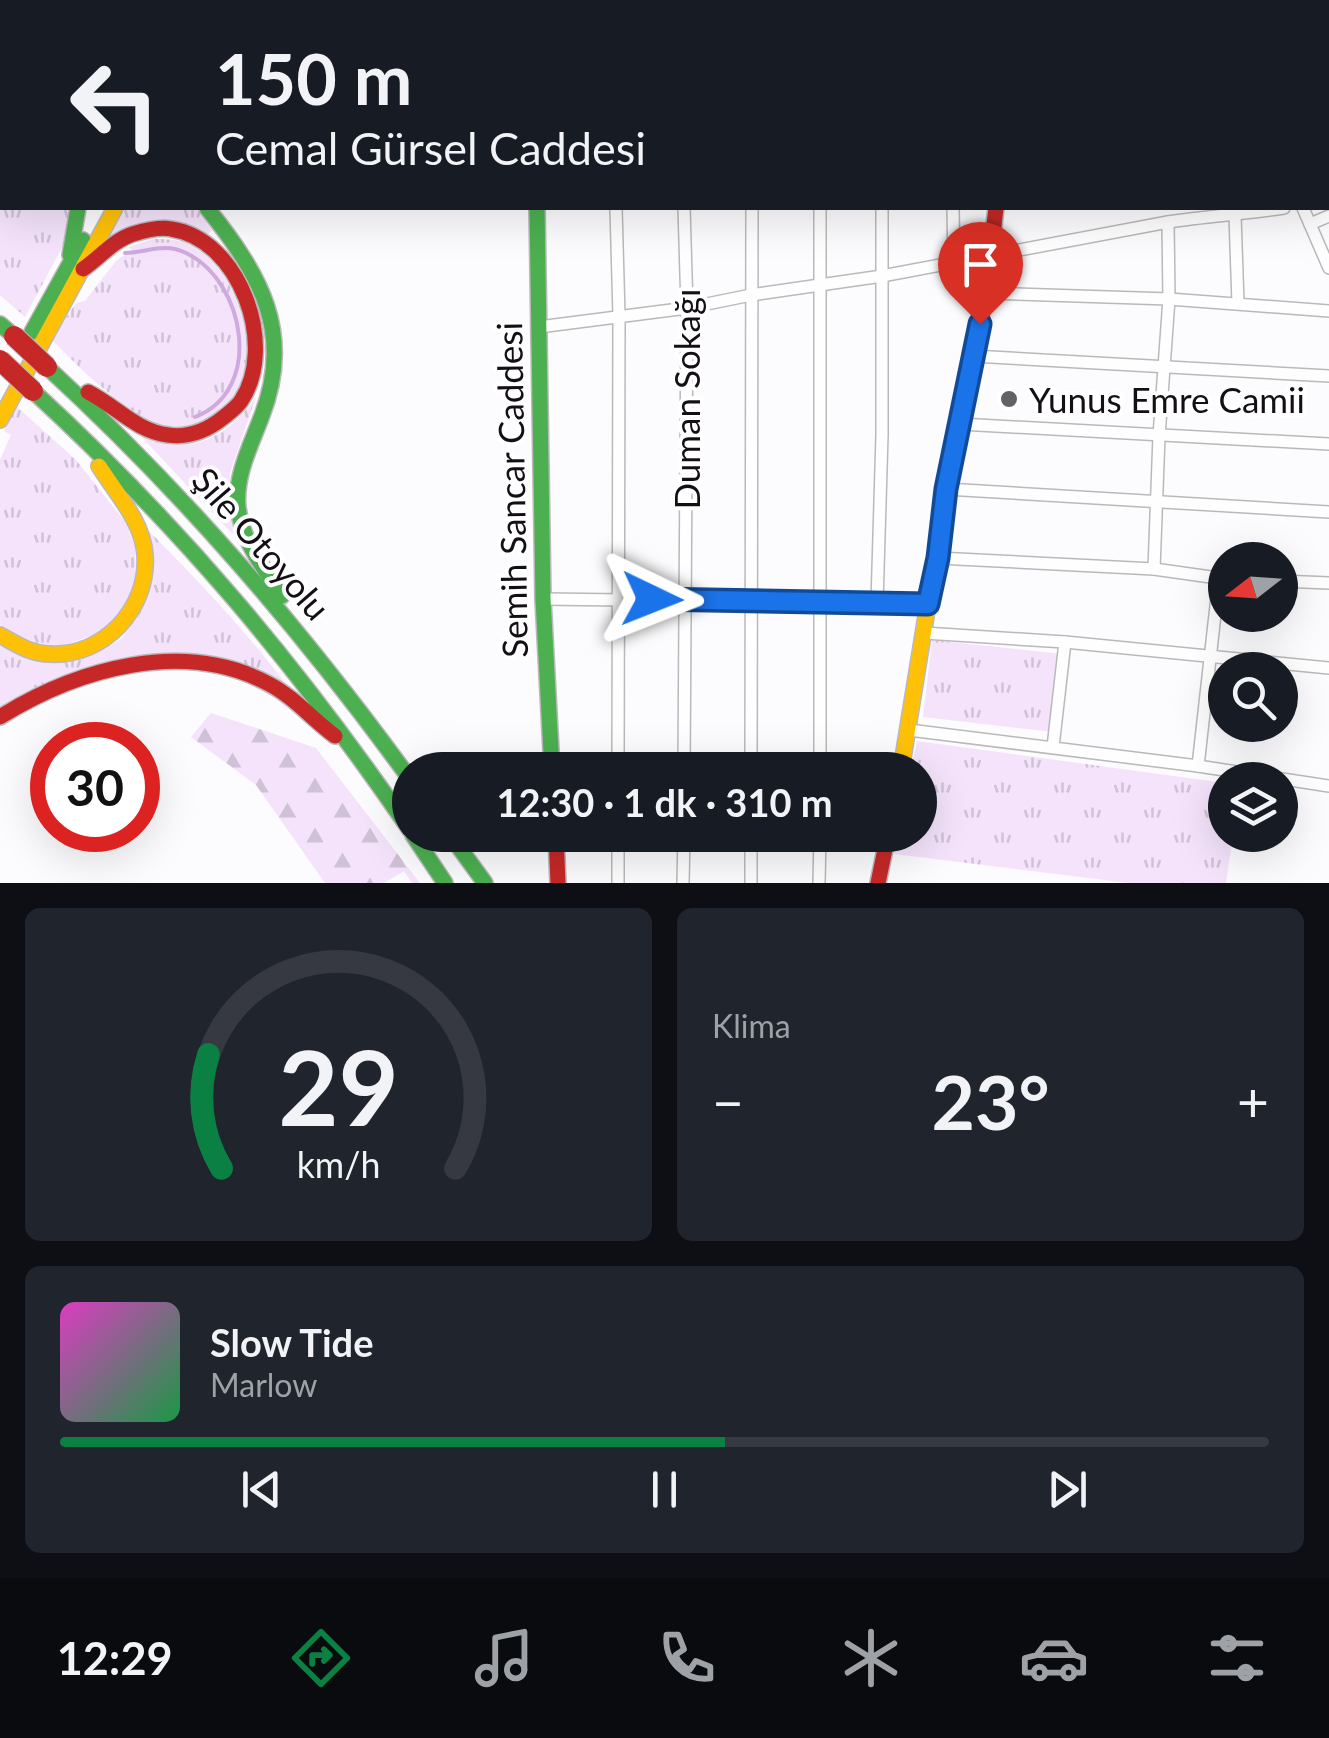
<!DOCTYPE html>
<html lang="tr">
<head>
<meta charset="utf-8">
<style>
	:root { --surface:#171b24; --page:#20242c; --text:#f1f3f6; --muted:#9ea1a6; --line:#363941; --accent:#0b8043 }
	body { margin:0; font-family:Lato,sans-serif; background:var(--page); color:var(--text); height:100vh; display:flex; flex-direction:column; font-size:38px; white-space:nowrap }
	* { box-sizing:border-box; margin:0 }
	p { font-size:32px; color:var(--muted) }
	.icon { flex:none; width:55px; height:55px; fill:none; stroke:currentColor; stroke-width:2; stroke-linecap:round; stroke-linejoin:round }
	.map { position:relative; height:883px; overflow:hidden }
	.side { display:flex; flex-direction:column; gap:25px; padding:25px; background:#0d0f14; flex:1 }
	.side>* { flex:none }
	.banner { position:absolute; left:0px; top:0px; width:1330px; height:210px; box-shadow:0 10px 40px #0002; background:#171b24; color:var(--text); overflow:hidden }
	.needle { width:65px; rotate:253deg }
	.controls { position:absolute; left:1208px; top:542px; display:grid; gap:20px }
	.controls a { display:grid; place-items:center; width:90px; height:90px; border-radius:50%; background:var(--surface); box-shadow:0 10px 40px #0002; font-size:50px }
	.speed { position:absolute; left:30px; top:722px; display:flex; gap:20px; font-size:50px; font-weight:700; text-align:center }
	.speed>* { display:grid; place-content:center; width:130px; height:130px; border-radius:50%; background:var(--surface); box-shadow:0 10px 40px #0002; line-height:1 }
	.speed .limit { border:15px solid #d22; background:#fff; color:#111 }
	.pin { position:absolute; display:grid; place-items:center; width:85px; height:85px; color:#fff; margin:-102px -42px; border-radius:50% 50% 50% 0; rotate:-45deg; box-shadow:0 0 10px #0007 }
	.pin .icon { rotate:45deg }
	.me { position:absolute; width:110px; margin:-55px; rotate:92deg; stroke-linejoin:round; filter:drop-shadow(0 0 8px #0008) }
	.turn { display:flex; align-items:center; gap:35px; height:210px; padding:0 50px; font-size:45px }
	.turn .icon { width:130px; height:130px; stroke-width:2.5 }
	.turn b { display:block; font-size:70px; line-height:85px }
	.big { font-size:75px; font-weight:700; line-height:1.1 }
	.side .widget { flex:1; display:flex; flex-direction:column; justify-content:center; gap:15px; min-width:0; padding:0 35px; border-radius:15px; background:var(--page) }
	.side .dial { align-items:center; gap:0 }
	.dial svg { height:260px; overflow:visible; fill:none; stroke:var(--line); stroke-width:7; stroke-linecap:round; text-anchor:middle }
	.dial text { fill:var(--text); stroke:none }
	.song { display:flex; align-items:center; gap:30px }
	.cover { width:120px; height:120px; border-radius:15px; background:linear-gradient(135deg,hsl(310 70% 55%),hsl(140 70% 35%)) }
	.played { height:10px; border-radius:5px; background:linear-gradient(90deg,var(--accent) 55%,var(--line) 55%) }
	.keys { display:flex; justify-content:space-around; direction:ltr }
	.heat { display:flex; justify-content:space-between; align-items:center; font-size:55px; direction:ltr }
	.side .tiles { flex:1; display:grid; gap:25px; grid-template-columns:1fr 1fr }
	.widget:last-child { grid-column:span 2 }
	.trip { position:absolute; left:392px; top:752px; width:545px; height:100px; border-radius:50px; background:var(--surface); box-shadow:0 10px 40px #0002; font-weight:700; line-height:100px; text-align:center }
	.tabs { display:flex; height:160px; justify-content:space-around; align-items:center; background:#090b0e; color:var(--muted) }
	.tabs .icon { width:70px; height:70px }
	.tabs .on { color:var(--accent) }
	.tabs b { font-size:45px; color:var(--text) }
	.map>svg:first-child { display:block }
	.grass { fill:url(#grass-tufts) }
	.forest { fill:url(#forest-firs) }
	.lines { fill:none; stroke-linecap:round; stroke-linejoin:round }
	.stream { stroke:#cfaadf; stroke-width:4 }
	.street-casing { stroke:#bbb8bc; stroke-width:14 }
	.fast-casing { stroke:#bbb8bc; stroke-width:18 }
	.slow-casing { stroke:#bbb8bc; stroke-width:18 }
	.jam-casing { stroke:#bbb8bc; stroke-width:18 }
	.street { stroke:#fffeff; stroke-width:11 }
	.fast { stroke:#4caf50; stroke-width:15 }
	.slow { stroke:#ffc107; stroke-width:15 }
	.jam { stroke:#c62828; stroke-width:15 }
	.jam-bridge-casing { stroke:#bbb8bc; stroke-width:22; stroke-linecap:butt }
	.jam-bridge { stroke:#c62828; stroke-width:20 }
	.route-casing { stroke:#114b97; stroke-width:25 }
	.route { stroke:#1a73e8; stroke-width:18 }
	.poi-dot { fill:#656266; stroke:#fff; stroke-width:4 }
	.labels { text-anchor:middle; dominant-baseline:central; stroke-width:8; stroke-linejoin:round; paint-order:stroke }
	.street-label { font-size:35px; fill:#130f15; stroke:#fff }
	.poi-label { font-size:35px; fill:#130f15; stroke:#fff; text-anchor:start }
</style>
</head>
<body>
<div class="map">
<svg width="1329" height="883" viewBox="0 0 1329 883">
	<defs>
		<pattern id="grass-tufts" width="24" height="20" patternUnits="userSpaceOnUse" patternTransform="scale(2.5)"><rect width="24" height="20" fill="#f4e3fb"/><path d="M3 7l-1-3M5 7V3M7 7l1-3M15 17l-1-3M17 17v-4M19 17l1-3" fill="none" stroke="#d0c2d6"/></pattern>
		<pattern id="forest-firs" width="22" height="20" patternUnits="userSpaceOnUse" patternTransform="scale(2.5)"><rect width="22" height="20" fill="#f4e3fb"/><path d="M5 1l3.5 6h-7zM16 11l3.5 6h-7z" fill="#d0c2d6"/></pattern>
	</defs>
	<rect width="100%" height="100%" fill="#fcfbfd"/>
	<g class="grass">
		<polygon points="0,144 2,145 2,208 70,208 67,238 25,317 0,295"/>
		<path d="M 126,208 L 196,208 L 212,230 L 208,234 C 165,210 145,228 104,244 Z"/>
		<path d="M 153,239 C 163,239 173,239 183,242 C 236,261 266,353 233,399 C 226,410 214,415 202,421 C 185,429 169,428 151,422 C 141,418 133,411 125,405 C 97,386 75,363 51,339 L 76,303 L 85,301 L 116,261 L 132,250 L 129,247 Z"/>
		<path d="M 256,397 L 230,473 L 228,509 L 231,510 L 239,541 L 137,432 C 149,437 163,444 175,445 C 212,446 236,424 256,397 Z"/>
		<polygon points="16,406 76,460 126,523 135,547 136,575 130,597 106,630 66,645 40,645 18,637 0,625 0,460 11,435 4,431"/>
		<path d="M 147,529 C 196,579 243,627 285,683 L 182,655 L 0,708 L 0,646 L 100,652 L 121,639 L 139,616 Z"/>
		<polygon points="932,640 1062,654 1053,732 923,717"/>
		<polygon points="917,741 1225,783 1225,835 1233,835 1226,883 1129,883 894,854 898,835 920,835 920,770 911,770"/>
	</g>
	<polygon class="forest" points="211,713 316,748 420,883 412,883 404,871 384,883 325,883 256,785 191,737"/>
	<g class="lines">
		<path class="stream" d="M 125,253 C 146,253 164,242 186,253 C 245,281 265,390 195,417"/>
		<defs>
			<g id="street">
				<polyline points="661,0 663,2"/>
				<polyline points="901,0 904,2"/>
				<polyline points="1016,0 1018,2"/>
				<polyline points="1214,0 1215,2"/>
				<polyline points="421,2 424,0"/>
				<polyline points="712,2 714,0"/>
				<polyline points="1315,2 1319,0"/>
				<polyline points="1328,38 1329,41"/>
				<polyline points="1328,62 1329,61"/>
				<polyline points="1328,136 1329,135"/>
				<polyline points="616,208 619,316 618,770"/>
				<polyline points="684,208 687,308 684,770"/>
				<polyline points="820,208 820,770"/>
				<polyline points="953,208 954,262"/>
				<polyline points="1303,208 1329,268"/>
				<polyline points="1235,216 1238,303"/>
				<polyline points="1310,224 1329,216"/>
				<polyline points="986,293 1169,299 1329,311"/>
				<path d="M 539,327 L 687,308 L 751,295 L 882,276 L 1168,222 C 1206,216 1245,214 1284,208"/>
				<polyline points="973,356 1329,376"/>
				<polyline points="960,424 1329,444"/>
				<polyline points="946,489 1329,512"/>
				<polyline points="938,558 1154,569 1225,579"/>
				<polyline points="1154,569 1159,436 1169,299 1168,222"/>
				<polyline points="1280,581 1329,583"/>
				<polyline points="543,599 928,604"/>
				<polyline points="877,603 882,435 882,208"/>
				<polyline points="924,633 1065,642 1329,668"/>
				<polyline points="909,730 1198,766 1329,786"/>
				<polyline points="1053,747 1065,642"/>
				<polyline points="1198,766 1219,579"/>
				<polyline points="751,770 752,208"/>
				<polyline points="618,883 618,835"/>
				<polyline points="683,883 684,835"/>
				<polyline points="751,883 751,835"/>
				<polyline points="819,883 820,835"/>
			</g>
			<g id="fast">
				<polyline points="411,0 413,2"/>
				<path d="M 207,208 C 260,274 295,333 261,418 C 250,447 235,476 238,507 C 242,542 264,567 282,596"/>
				<polyline points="537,208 543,599 552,770"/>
				<polyline points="70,255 78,208"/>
				<polyline points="0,324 14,336"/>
				<polyline points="32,332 83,240"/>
				<path d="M 47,367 C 185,494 300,628 410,779"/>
				<path d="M 33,391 C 180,526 297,665 410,830"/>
				<polyline points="413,835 445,883"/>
				<polyline points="450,835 485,883"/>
			</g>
			<g id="slow">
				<polyline points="250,2 252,0"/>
				<polyline points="1099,2 1104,0"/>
				<polyline points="0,116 2,117"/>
				<polyline points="0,136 2,136"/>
				<polyline points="0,420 115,208"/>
				<path d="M 0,635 C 16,644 31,654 50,654 C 104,657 149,608 145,555 C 143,522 116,493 99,466"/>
				<polyline points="901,770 928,604 938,558 946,489 968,380"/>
			</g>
			<g id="jam">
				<polyline points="229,2 232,0"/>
				<path d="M 83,269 C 99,258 114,240 133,234 C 143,231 161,227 171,229 C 240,239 278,346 241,401 C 237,407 230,412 224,417 C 208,430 189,438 168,435 C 136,431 116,406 88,392"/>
				<polyline points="968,380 986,293 996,208"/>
				<path d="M 0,717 C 77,669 183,638 269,684 C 294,697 312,719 335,736"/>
				<polyline points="556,835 558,883"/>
				<polyline points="878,883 888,835"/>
			</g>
		</defs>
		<use href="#street" class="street-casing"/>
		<use href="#fast" class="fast-casing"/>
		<use href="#slow" class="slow-casing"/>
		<use href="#jam" class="jam-casing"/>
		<use href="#street" class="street"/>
		<use href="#fast" class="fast"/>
		<use href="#slow" class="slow"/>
		<use href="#jam" class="jam"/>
		<defs>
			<g id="jam-bridge">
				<polyline points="14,336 47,367"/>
				<polyline points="0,360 33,391"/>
			</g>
		</defs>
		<use href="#jam-bridge" class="jam-bridge-casing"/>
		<use href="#jam-bridge" class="jam-bridge"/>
	</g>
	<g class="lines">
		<defs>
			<polyline id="route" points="652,599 928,604 938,558 946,489 980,324"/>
		</defs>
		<use href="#route" class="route-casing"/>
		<use href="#route" class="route"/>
	</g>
	<circle class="poi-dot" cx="1009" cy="399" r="10"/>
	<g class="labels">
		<g class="street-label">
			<text transform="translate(686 399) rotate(-90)">Duman Sokağı</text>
			<text transform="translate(511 490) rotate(-91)">Semih Sancar Caddesi</text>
			<text transform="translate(262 543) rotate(49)">Şile Otoyolu</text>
		</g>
		<g class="poi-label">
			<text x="1029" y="399">Yunus Emre Camii</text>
		</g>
	</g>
</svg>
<div class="controls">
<a><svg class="needle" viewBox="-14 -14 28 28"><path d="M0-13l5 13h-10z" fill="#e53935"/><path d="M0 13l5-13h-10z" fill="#9ea1a6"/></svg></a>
<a><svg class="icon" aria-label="search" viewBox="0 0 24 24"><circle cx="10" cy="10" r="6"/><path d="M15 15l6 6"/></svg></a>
<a><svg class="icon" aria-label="layers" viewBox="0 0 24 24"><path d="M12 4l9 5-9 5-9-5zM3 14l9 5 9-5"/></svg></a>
</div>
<div class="speed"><div class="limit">30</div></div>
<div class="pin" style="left:980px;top:324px;background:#d93025"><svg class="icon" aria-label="arrive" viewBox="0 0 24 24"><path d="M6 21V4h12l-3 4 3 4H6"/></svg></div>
<svg class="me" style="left:652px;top:599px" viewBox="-20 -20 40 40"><path d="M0-17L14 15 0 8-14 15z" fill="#1a73e8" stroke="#fff" stroke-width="4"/></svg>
<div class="trip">12:30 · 1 dk · 310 m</div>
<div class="banner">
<div class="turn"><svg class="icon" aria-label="left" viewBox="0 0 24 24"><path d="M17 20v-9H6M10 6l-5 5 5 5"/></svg><div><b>150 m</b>Cemal Gürsel Caddesi</div></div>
</div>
</div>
<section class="side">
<div class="tiles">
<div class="widget dial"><svg viewBox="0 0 100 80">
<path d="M14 69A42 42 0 1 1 86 69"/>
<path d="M14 69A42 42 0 0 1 10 34" stroke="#0b8043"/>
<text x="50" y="56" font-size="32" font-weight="700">29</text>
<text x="50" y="72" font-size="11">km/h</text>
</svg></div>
<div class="widget"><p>Klima</p>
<div class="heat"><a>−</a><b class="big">23°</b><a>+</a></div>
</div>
<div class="widget">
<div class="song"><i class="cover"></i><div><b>Slow Tide</b><p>Marlow</p></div></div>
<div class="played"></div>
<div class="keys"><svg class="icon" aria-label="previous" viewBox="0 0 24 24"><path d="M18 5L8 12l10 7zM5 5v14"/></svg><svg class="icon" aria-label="pause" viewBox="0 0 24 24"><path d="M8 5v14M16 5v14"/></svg><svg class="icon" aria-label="next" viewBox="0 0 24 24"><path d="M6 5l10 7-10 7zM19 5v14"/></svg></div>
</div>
</div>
</section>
<nav class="tabs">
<b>12:29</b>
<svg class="icon on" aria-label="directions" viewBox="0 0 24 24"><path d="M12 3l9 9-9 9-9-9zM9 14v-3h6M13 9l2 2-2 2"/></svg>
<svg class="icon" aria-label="music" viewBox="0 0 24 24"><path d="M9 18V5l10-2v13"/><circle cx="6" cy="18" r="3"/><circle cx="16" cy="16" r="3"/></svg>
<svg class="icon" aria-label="phone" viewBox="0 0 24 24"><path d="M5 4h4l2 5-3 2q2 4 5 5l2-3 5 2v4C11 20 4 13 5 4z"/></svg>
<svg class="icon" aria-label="climate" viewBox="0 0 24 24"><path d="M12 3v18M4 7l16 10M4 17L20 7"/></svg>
<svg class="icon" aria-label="car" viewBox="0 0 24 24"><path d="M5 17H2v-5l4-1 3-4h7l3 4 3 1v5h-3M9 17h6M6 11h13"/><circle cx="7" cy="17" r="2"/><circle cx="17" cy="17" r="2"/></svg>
<svg class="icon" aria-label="filters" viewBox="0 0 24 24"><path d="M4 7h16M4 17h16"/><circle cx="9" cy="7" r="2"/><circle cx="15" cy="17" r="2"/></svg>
</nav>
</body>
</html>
